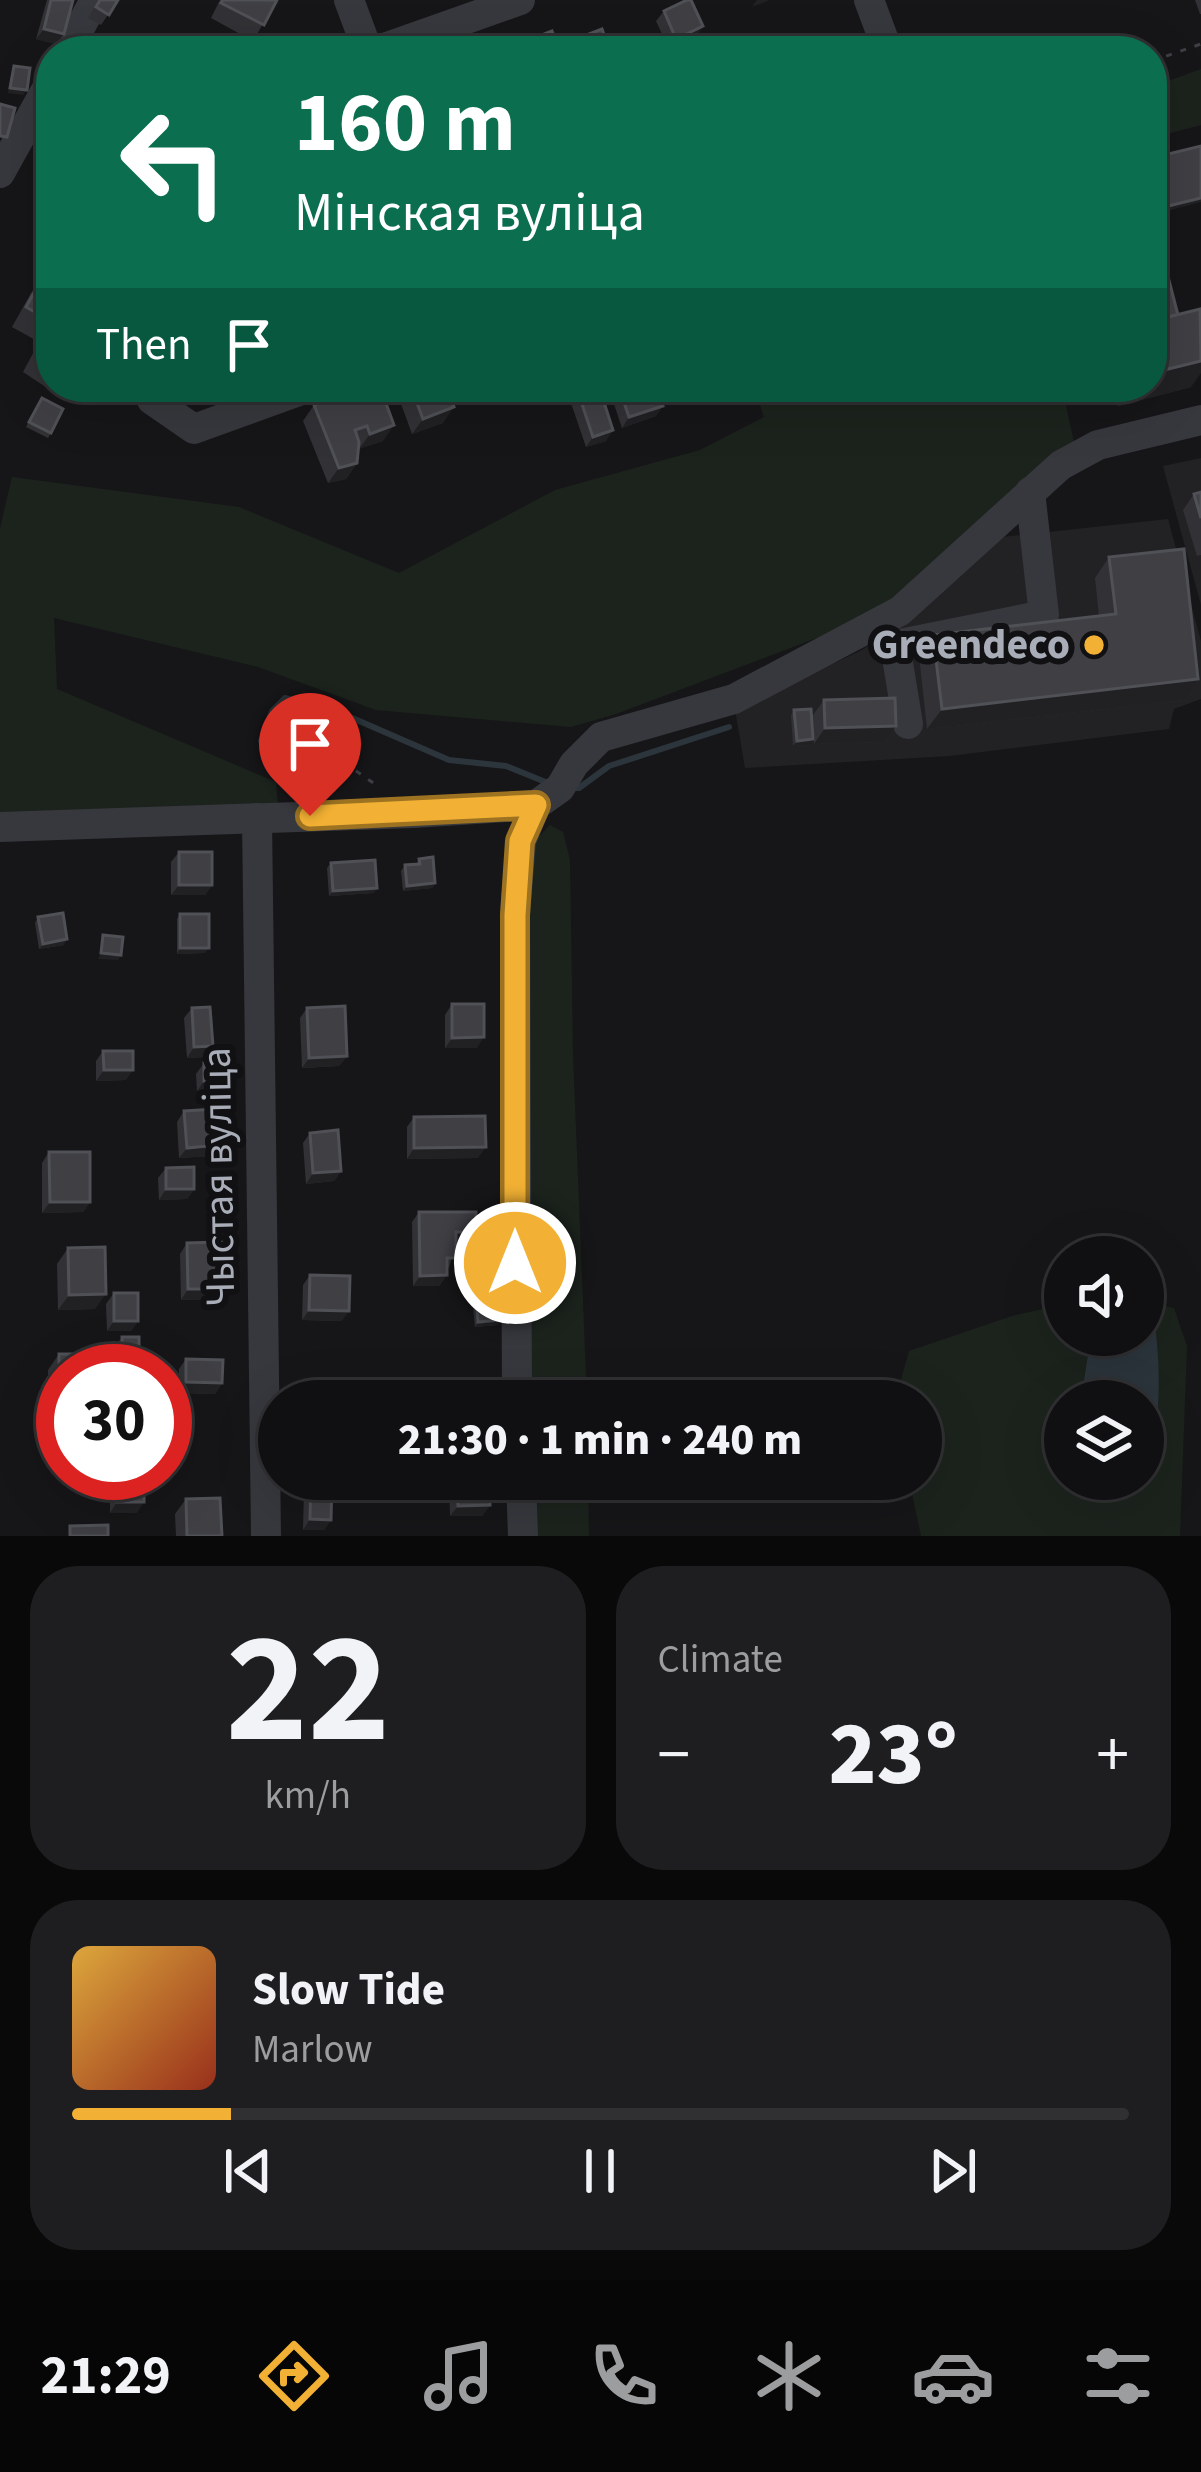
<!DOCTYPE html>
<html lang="en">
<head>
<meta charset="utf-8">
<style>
	:root { --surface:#101012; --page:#1e1e20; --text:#f1f3f6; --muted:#9c9d9f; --line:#303032; --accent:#f2b134 }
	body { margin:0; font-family:"Source Sans 3",sans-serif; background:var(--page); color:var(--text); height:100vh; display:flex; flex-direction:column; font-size:45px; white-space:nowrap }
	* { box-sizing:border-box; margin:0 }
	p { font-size:39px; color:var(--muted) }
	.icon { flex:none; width:66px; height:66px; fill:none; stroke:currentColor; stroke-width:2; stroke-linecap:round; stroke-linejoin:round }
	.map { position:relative; height:1536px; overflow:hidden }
	.panel { display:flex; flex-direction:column; gap:30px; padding:30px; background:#09090a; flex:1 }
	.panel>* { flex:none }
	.guide { position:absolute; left:36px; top:36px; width:1131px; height:366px; border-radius:48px; box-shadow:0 12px 48px #0002,0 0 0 3px var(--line); background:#0b6e4f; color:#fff; overflow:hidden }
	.buttons { position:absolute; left:1044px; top:1236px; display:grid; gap:24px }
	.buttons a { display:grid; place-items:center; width:120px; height:120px; border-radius:50%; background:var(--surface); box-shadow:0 12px 48px #0002,0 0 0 3px var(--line); font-size:60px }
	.speed { position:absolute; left:36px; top:1344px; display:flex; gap:24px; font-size:60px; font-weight:700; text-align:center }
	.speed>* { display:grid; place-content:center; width:156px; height:156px; border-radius:50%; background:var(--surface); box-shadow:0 12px 48px #0002,0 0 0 3px var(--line); line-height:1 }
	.speed .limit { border:18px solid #d22; background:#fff; color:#111 }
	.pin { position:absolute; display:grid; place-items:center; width:102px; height:102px; color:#fff; margin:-123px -51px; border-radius:50% 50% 50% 0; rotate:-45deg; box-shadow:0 0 12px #0007 }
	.pin .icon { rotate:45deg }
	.me { position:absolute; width:132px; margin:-66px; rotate:0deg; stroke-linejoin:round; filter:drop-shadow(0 0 9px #0008) }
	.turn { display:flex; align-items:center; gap:42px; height:252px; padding:0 60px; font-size:54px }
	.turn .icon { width:156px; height:156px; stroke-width:2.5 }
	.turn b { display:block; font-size:84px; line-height:102px }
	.then { display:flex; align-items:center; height:114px; padding:0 60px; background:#0003; gap:24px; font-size:45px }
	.big { font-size:90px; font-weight:800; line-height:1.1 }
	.panel .tile { flex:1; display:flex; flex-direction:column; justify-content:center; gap:18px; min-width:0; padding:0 42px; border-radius:48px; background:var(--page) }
	.panel .dial { align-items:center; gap:0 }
	.dial b { font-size:156px; line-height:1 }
	.song { display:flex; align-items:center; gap:36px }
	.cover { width:144px; height:144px; border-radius:18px; background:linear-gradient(135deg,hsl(40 70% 55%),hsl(10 70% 35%)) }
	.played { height:12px; border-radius:6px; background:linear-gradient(90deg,var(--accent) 15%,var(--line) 15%) }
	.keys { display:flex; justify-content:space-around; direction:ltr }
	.heat { display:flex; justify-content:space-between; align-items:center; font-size:66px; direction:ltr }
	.panel .tiles { flex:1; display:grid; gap:30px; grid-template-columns:1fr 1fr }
	.tile:last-child { grid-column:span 2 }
	.trip { position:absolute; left:258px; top:1380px; width:684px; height:120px; border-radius:60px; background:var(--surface); box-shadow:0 12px 48px #0002,0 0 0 3px var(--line); font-weight:800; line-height:120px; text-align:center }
	.tab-bar { display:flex; height:192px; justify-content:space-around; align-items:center; background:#060607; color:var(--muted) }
	.tab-bar .icon { width:84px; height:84px }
	.tab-bar .active { color:var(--accent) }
	.tab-bar b { font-size:54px; color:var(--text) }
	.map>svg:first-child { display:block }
	.built { fill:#222225 }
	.green { fill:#1c231d; fill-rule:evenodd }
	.water { fill:#2c353c }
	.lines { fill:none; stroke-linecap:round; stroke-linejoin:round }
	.stream { stroke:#2c353c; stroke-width:6 }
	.path { stroke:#3d3f44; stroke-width:3; stroke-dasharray:6 9; stroke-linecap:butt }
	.minor { stroke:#37383d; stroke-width:30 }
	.wall { fill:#323236 }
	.shaded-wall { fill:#212124 }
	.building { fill:#3f3f44; stroke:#4f5156; stroke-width:3 }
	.route-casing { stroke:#9d7322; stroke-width:30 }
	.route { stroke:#f2b134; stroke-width:21 }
	.poi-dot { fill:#f2b134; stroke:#111113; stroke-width:4.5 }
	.labels { text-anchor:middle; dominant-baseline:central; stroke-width:12; stroke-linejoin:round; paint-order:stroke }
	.poi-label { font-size:42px; font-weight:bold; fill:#a8adb8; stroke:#111113; text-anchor:end }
	.street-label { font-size:42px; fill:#a8adb8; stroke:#111113 }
</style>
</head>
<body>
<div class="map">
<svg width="1201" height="1536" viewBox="0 0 1201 1536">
	<rect width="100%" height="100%" fill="#161618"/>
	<g class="built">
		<polygon points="1201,458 1201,605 1163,466"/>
		<polygon points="1168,519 1201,641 1201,699 1174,709 1169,729 950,756 745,768 735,709 858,652 908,623 1002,537"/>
	</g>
	<g class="green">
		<polygon points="1201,69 1201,125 1152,138 1152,87"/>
		<polygon points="754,387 1062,387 1074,442 885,612 616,714 571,727 376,710 258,667 54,618 57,689 276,782 278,806 0,813 0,528 12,477 239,507 399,573 555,490 700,450 764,417"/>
		<polygon points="550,825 563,832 570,860 573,1055 587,1401 521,1401 530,846"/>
		<path d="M 1143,1301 L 1174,1308 L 1187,1346 L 1180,1536 L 921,1536 L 909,1479 L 921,1479 L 921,1401 L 901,1401 L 900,1383 L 909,1351 L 1012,1316 L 1065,1304 L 1065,1335 L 1143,1335 ZM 1065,1401 L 1143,1401 L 1143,1479 L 1065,1479 Z"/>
		<polygon points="522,1479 588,1479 589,1536 527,1536"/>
	</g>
	<path class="water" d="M 1143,1318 L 1154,1319 C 1160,1359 1164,1430 1143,1464 L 1143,1401 L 1081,1401 L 1091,1335 L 1143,1335 Z"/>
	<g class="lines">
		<g class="stream">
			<polyline points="261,741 272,711 285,698 350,717 449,760 506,766 548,783"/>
			<polyline points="572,788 579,788 609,766 729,727"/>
		</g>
		<g class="path">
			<polyline points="1152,61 1201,44"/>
			<polyline points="319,745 379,787"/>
		</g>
		<g class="minor">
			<polyline points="349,0 368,51"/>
			<polyline points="869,0 888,51"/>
			<polyline points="67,51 95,0"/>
			<polyline points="376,51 520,0"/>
			<polyline points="0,173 51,81"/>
			<polyline points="152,387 152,400 194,429 310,387"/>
			<polyline points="908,724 895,645 1044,615 1030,492"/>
			<polyline points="536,805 560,788 574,764 601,737 734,699 900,611 1061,465 1098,445 1201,420"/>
			<polyline points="257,818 266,1536"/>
			<polyline points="0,827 414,813 536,805"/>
			<polyline points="517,1401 515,915 521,841 536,805"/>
			<polyline points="521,1479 523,1536"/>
		</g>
	</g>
	<g class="wall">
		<polygon points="47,0 73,0 64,34 56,44 36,39"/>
		<polygon points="99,0 118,0 101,25 88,18"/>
		<polygon points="220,0 277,0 253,41 211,18"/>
		<polygon points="1195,0 1201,0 1201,14 1200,14"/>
		<polygon points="664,11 696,37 669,49 656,21"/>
		<polygon points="51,95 51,124 38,117"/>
		<polygon points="45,273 51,276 51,387 68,387 61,397 23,372 39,342 12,327 31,293"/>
		<polygon points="344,387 380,387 383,441 358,449 357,463 346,479 328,483 303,421 314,405 345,402 341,391"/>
		<polygon points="395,387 453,387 447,389 443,423 412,434"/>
		<polygon points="1094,387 1191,387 1118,406 1116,399 1099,403"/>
		<polygon points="620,391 656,416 622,428 613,401"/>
		<polygon points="578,392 606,441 586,447 571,403"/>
		<polygon points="38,403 51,433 48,438 26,427"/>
		<polygon points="1201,492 1201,555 1197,556 1183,510 1194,494"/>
		<polygon points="1109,557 1184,700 927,729 919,655 933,635 1099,616 1095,578"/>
		<polygon points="824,700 896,726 885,742 814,744 813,715"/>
		<polygon points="794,710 809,745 793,746 791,715"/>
		<polygon points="179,852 212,885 205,895 171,895 171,862"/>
		<polygon points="419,859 435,883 432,888 403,891 401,871 405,865 416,864"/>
		<polygon points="331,863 374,893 329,896 327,868"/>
		<polygon points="180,914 205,953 177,954 177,919"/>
		<polygon points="38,917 64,945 39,949 35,923"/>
		<polygon points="452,1004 477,1048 445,1048 445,1015"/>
		<polygon points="192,1008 205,1057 187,1058 184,1018"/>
		<polygon points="307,1008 347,1056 339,1066 302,1068 300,1018"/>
		<polygon points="103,1051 126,1080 96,1081 96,1061"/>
		<polygon points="204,1063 233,1080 226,1091 197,1091 196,1074"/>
		<polygon points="184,1111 211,1156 179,1158 177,1122"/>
		<polygon points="414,1117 478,1158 407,1159 407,1127"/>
		<polygon points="310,1133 341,1171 334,1181 306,1184 303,1143"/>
		<polygon points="49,1152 90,1202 83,1212 42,1213 42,1163"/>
		<polygon points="166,1168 194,1189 187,1199 159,1200 158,1178"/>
		<polygon points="419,1212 469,1242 456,1242 449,1268 447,1268 447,1275 439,1286 413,1286 412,1222"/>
		<polygon points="187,1243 222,1289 214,1299 181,1300 180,1254"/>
		<polygon points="68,1248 95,1309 58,1310 57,1264"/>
		<polygon points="310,1275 342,1321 302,1320 303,1285"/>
		<polygon points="114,1293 138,1321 131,1331 107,1331 106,1304"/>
		<polygon points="476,1293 501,1320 498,1325 475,1327 472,1298"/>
		<polygon points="122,1337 139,1366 136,1371 63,1371 63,1435 48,1435 48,1370 59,1354 114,1354 114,1348"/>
		<polygon points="186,1359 222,1383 215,1394 178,1393 179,1369"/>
		<polygon points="311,1479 331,1520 324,1530 303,1530 304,1489"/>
		<polygon points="454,1479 489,1479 490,1505 482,1516 450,1516 449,1486"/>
		<polygon points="118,1481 137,1513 110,1513 110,1491"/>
		<polygon points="186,1499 222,1536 176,1536 175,1514"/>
	</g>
	<g class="shaded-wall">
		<polygon points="757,0 770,0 752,7"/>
		<polygon points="703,26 696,37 669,49 676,39"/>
		<polygon points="44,29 64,34 56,44 36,39"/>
		<polygon points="10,88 27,90 23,95 7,93"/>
		<polygon points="1201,198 1201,202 1152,215 1152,210"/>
		<polygon points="1201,361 1201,373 1191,387 1118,406 1131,387 1152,387 1152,373"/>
		<polygon points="1110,387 1124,387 1116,399 1099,403"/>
		<polygon points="663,406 656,416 622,428 629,417"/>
		<polygon points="454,407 443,423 412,434 423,419"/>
		<polygon points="394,425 383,441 359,449 370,434"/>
		<polygon points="613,430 606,441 586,447 593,437"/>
		<polygon points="357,463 346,479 328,483 339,468"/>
		<polygon points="1198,679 1184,700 927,729 942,709"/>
		<polygon points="896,726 885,742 814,744 825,728"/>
		<polygon points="813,739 809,745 793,746 797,741"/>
		<polygon points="435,883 432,888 403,891 407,886"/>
		<polygon points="179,885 212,885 205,895 171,895"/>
		<polygon points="377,888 374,893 329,896 333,891"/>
		<polygon points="67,939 64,945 39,949 43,944"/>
		<polygon points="180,948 209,948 205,953 177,954"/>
		<polygon points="101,953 121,955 118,960 98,959"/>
		<polygon points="484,1037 477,1048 445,1048 452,1038"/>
		<polygon points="213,1046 205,1057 187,1058 194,1047"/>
		<polygon points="347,1056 339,1066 302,1068 309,1058"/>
		<polygon points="104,1070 133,1070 126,1080 96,1081"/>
		<polygon points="233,1080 226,1091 197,1091 204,1081"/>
		<polygon points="218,1145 211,1156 179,1158 187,1148"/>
		<polygon points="486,1147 478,1158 407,1159 414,1148"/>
		<polygon points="341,1171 334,1181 306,1184 313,1173"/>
		<polygon points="166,1189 194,1189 187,1199 159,1200"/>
		<polygon points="50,1202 90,1202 83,1212 42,1213"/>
		<polygon points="456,1232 476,1232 469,1242 448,1243"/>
		<polygon points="447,1275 439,1286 413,1286 420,1276"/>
		<polygon points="188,1289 222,1289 214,1299 181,1300"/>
		<polygon points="106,1294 95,1309 58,1310 69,1295"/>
		<polygon points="309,1310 349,1311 342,1321 302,1320"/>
		<polygon points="501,1320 498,1325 475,1327 478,1322"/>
		<polygon points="114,1321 138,1321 131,1331 107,1331"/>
		<polygon points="139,1366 136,1371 120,1371 123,1367"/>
		<polygon points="186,1382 222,1383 215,1394 178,1393"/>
		<polygon points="59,1419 63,1419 63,1435 48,1435"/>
		<polygon points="117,1502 144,1502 137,1513 110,1513"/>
		<polygon points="490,1505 482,1516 450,1516 458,1506"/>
		<polygon points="310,1519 331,1520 324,1530 303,1530"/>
	</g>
	<g class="building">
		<polygon points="51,0 73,0 64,34 44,29"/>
		<polygon points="100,0 118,0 109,15 96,7"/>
		<polygon points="223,0 277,0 264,25 221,3"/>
		<polygon points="687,0 691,0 703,26 676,39 664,11"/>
		<polygon points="602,29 610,51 527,51 524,42 552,31 558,46"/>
		<polygon points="484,44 486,51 465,51"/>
		<polygon points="14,66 30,68 27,90 10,88"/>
		<polygon points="0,104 15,108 7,137 0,136"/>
		<polygon points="1201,146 1201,198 1152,210 1152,158"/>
		<polygon points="1152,215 1178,315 1152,321"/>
		<polygon points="45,273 51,276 51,321 26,307"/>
		<polygon points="1200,309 1201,361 1152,373 1152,321"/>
		<polygon points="51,326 51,360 37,351"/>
		<polygon points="356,387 380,387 394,425 370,434 367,426 355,430 359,442 357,463 339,468 314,405 342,395 345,402 360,397"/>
		<polygon points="411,387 446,387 454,407 423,419"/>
		<polygon points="594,387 599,387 613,430 593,437 578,392"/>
		<polygon points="632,387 657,387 663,406 629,417 620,391"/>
		<polygon points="42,398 63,409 51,433 29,422"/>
		<polygon points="1201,492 1201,518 1194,494"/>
		<polygon points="1184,549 1198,679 942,709 933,635 1116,614 1109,557"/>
		<polygon points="895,698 896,726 825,728 824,700"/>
		<polygon points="811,709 813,739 797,741 794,710"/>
		<rect x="179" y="852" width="33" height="33"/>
		<polygon points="433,857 435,883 407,886 405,865 420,864 419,859"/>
		<polygon points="375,860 377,888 333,891 331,863"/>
		<polygon points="63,913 67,939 43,944 38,917"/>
		<rect x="180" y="914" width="29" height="34"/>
		<polygon points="103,935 123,937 121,955 101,953"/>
		<polygon points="452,1004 484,1004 484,1037 452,1038"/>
		<polygon points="345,1006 347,1056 309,1058 307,1008"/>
		<polygon points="210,1007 213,1046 194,1047 192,1008"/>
		<polygon points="103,1051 133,1051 133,1070 104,1070"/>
		<polygon points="204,1063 233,1063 233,1080 204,1081"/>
		<polygon points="216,1109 218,1145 187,1148 184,1111"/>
		<polygon points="485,1116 486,1147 414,1148 414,1117"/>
		<polygon points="338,1130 341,1171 313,1173 310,1133"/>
		<polygon points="49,1152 90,1152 90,1202 50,1202"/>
		<polygon points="194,1167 194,1189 166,1189 166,1168"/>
		<polygon points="419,1212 476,1212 476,1232 456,1232 456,1258 447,1258 447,1275 420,1276"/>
		<polygon points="221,1242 222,1289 188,1289 187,1243"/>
		<polygon points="105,1247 106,1294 69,1295 68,1248"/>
		<polygon points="310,1275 350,1276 349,1311 309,1310"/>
		<polygon points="499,1291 501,1320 478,1322 476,1293"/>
		<rect x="114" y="1293" width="24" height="28"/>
		<polygon points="122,1337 139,1337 139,1366 123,1367"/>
		<polygon points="59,1354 119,1354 119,1371 63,1371 63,1419 59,1419"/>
		<polygon points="186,1359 223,1360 222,1383 186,1382"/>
		<polygon points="355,1389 355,1401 309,1401 309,1390"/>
		<polygon points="311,1479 332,1479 331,1520 310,1519"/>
		<polygon points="457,1479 489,1479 490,1505 458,1506"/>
		<polygon points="118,1481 144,1481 144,1502 117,1502"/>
		<polygon points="220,1498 222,1536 187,1536 186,1499"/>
		<polygon points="108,1525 108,1536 70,1536 70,1526"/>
	</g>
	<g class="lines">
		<defs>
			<polyline id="route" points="310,816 536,805 520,841 515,915 515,1263"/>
		</defs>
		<use href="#route" class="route-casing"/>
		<use href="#route" class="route"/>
	</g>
	<circle class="poi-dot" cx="1094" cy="645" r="12"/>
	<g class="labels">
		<g class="poi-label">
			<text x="1070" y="645">Greendeco</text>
		</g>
		<g class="street-label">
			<text transform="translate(219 1177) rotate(-91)">Чыстая вуліца</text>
		</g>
	</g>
</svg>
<div class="buttons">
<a><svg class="icon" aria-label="sound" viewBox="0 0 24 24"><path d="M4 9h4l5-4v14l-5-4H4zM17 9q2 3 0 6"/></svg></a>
<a><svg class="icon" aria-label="layers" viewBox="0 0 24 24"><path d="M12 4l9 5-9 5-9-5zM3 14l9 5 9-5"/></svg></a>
</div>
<div class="speed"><div class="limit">30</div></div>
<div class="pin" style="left:310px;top:816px;background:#d93025"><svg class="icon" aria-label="arrive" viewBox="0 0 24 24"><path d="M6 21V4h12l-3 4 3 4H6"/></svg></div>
<svg class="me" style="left:515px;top:1263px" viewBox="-20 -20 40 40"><circle r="17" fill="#f2b134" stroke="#fff" stroke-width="3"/><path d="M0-11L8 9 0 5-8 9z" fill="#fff"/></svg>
<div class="trip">21:30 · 1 min · 240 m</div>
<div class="guide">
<div class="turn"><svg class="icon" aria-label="left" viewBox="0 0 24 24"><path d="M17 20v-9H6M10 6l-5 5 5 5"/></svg><div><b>160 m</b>Мінская вуліца</div></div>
<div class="then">Then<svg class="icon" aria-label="arrive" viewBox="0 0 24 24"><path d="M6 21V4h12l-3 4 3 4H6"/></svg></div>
</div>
</div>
<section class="panel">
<div class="tiles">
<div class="tile dial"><b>22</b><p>km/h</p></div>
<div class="tile"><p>Climate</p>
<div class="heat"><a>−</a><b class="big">23°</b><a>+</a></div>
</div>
<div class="tile">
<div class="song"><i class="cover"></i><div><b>Slow Tide</b><p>Marlow</p></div></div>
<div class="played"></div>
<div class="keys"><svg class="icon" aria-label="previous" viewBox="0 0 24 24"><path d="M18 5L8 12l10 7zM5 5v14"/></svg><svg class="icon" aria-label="pause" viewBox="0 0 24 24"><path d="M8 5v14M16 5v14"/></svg><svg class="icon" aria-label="next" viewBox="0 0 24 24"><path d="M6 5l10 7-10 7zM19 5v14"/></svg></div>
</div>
</div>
</section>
<nav class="tab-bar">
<b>21:29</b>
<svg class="icon active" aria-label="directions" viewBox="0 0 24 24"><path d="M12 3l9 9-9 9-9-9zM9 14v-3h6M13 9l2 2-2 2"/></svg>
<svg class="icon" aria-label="music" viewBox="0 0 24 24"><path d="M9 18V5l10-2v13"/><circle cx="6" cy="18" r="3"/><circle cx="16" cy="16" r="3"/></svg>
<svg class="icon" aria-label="phone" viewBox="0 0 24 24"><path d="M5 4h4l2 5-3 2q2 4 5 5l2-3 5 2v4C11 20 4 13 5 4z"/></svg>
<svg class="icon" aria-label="climate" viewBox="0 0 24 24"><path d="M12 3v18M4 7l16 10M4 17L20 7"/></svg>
<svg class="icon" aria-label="car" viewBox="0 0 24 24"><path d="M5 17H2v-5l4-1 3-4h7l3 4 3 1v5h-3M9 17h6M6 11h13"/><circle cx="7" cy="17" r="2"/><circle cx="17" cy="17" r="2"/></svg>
<svg class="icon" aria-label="filters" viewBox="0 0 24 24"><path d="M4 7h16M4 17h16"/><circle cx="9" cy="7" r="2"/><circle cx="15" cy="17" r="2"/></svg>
</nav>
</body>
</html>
